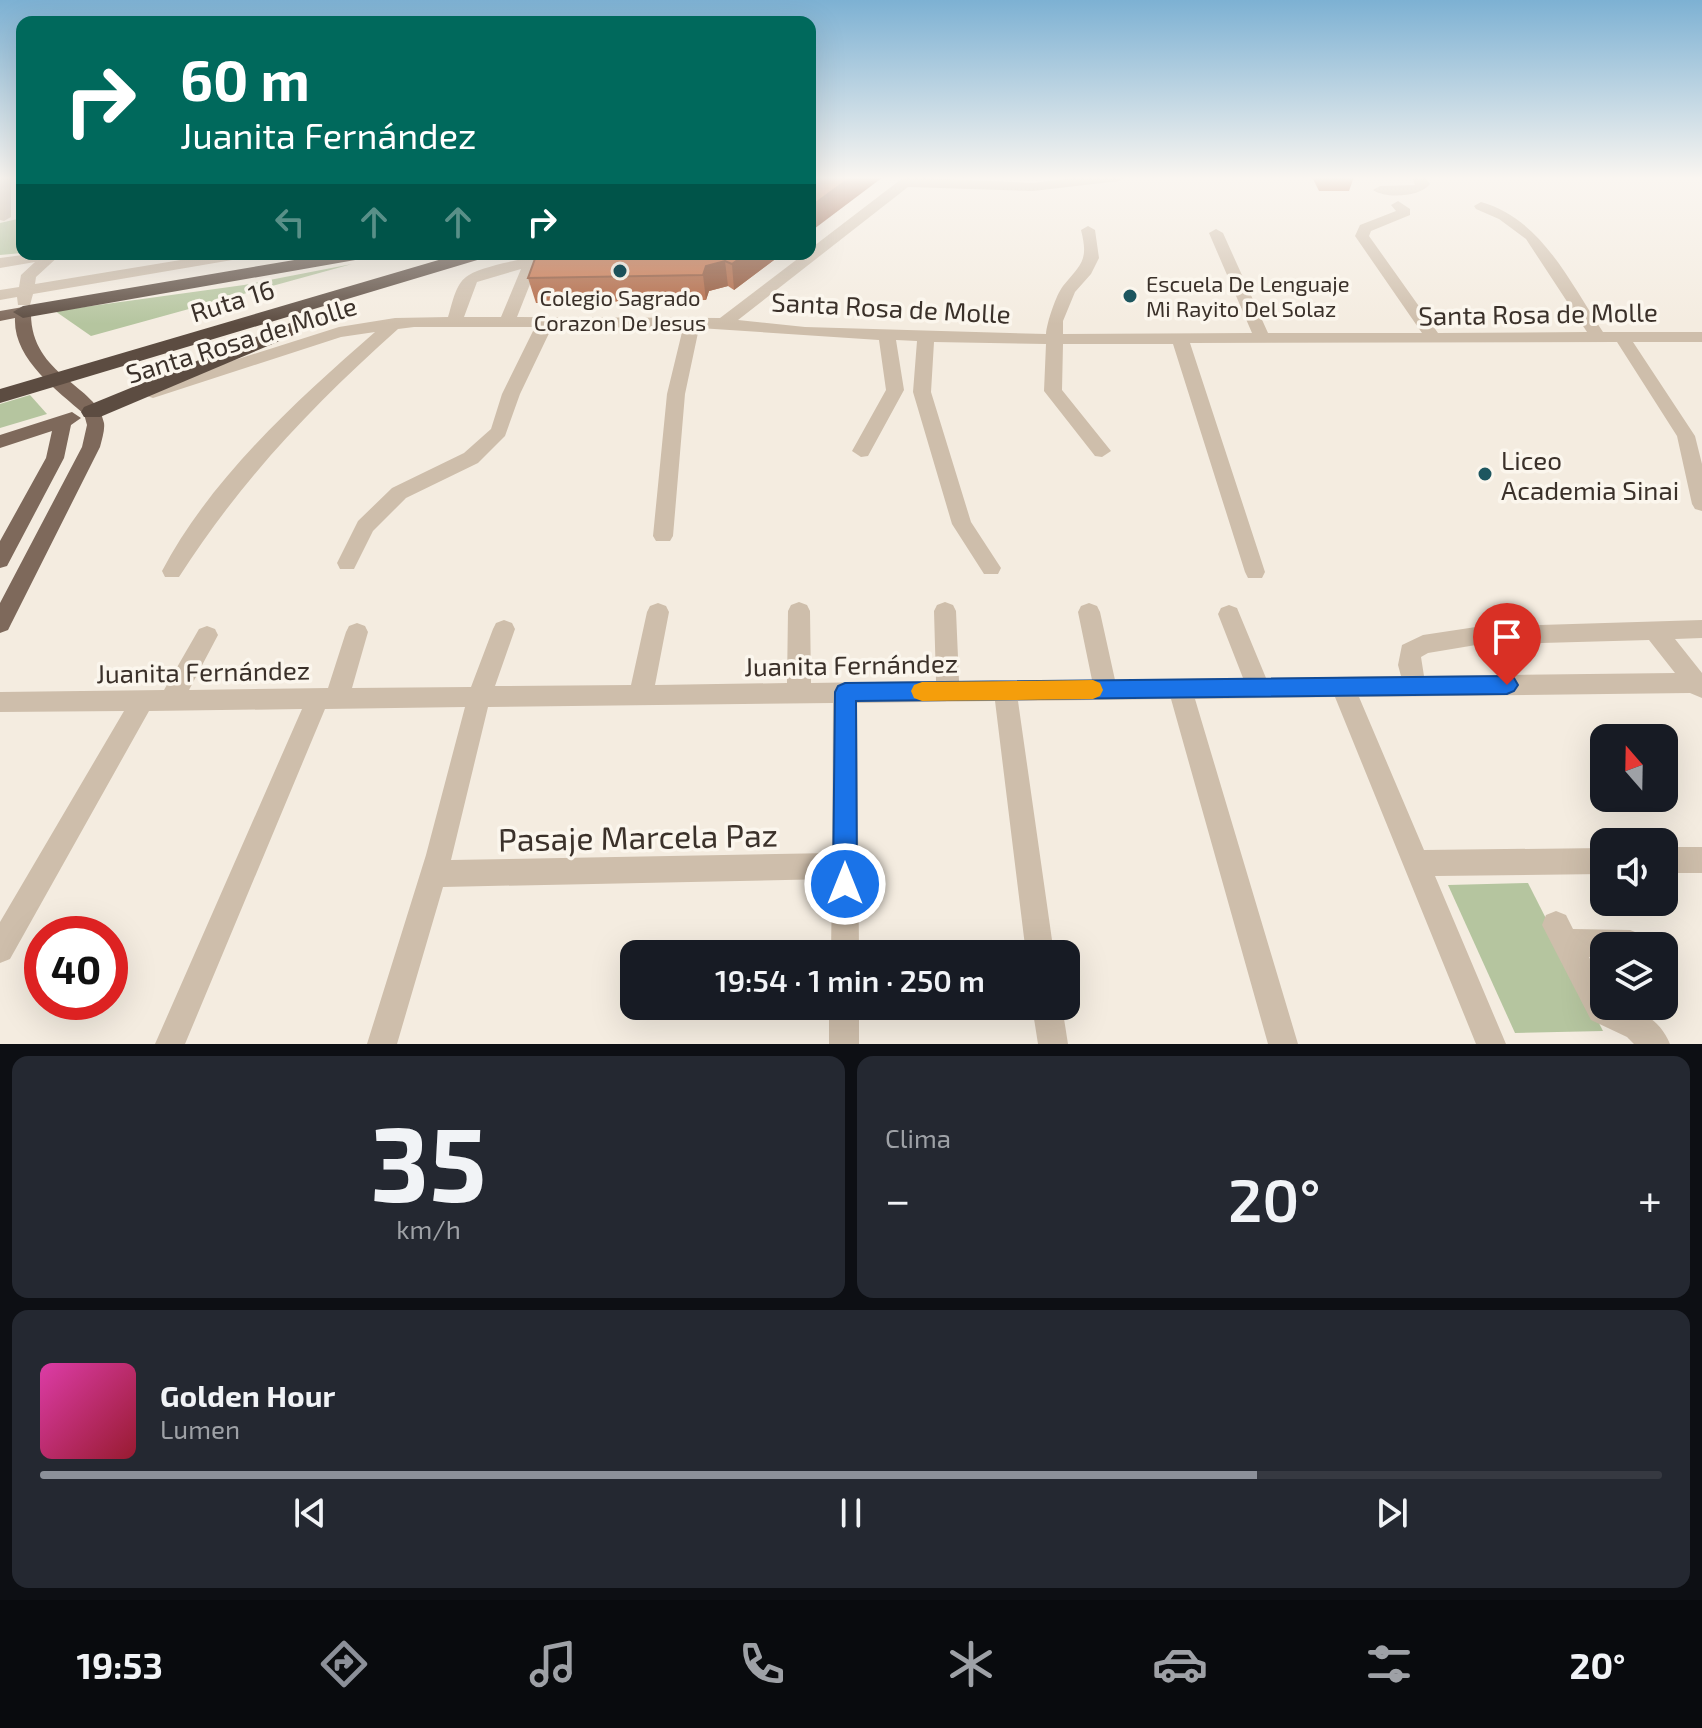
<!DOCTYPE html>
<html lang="es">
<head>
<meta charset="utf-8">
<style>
	:root { --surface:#171b24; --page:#242831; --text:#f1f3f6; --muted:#9ea1a6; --line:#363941; --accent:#8c9099 }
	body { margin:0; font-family:"Exo 2",sans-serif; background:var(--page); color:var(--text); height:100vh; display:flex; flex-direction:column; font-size:30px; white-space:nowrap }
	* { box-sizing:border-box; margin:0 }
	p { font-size:26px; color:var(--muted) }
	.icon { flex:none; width:44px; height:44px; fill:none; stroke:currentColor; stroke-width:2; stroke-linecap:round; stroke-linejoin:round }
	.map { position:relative; height:1044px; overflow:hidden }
	.sheet { display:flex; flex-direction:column; gap:12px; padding:12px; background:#0d0f14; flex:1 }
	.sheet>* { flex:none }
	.hud { position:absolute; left:16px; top:16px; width:800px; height:244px; border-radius:16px; box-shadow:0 8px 32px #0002; background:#00695c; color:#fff; overflow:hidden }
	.needle { width:52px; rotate:340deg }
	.tools { position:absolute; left:1590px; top:724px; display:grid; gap:16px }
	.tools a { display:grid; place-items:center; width:88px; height:88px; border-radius:16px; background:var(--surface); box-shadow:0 8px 32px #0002; font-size:40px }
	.speed { position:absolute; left:24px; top:916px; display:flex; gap:16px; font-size:40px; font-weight:700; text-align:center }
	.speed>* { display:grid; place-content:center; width:104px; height:104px; border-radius:50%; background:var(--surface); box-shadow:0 8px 32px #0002; line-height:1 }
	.speed .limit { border:12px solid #d22; background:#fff; color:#111 }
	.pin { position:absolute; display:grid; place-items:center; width:68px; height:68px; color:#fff; margin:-82px -34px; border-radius:50% 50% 50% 0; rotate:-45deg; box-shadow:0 0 8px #0007 }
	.pin .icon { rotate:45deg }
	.me { position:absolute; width:88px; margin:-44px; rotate:0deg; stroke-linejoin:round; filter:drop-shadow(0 0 6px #0008) }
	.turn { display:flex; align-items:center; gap:28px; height:168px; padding:0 32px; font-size:36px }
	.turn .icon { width:104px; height:104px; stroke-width:2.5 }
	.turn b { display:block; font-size:56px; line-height:68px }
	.lanes { display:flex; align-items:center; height:76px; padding:0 32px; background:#0003; justify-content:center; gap:40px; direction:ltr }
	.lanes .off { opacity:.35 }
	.big { font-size:60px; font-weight:600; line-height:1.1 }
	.sheet .tile { flex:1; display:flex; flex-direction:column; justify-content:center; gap:12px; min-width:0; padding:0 28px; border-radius:16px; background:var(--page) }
	.sheet .dial { align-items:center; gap:0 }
	.dial b { font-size:104px; line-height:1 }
	.song { display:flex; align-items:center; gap:24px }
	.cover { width:96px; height:96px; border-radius:12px; background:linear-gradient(135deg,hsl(320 70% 55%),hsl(350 70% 35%)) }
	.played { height:8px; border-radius:4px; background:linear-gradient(90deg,var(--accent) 75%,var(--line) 75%) }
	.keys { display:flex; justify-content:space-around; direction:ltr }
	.heat { display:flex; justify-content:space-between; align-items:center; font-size:44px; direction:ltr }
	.sheet .tiles { flex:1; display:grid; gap:12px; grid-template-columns:1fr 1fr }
	.tile:last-child { grid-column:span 2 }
	.trip { position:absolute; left:620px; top:940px; width:460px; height:80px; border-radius:16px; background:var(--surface); box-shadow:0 8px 32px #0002; font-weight:600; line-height:80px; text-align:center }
	.tab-bar { display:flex; height:128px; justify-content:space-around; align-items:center; background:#090b0e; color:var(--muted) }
	.tab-bar .icon { width:56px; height:56px }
	.tab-bar .current { color:var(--accent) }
	.tab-bar b { font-size:36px; color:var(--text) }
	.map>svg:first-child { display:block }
	.green { fill:#b5c59f }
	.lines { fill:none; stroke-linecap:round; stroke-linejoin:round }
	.minor { fill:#cebeab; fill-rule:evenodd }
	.major { fill:#7e695b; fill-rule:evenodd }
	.highway { fill:#5c4c41; fill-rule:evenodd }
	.wall { fill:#af623d }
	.shaded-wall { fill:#8f5032 }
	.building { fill:#cc7247; stroke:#8f5032; stroke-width:2 }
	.route { fill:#1a73e8; stroke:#114b97; stroke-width:2 }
	.slow { fill:#f59e0b }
	.poi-dot { fill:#1d565f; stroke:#fbf6ed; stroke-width:3 }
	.labels { text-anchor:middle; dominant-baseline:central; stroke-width:7; stroke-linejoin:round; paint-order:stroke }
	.far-poi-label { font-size:22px; fill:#3b312a; stroke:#fbf6ed; text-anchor:start }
	.street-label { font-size:26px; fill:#3b312a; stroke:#fbf6ed }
	.poi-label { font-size:26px; fill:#3b312a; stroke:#fbf6ed; text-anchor:start }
	.near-street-label { font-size:32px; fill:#3b312a; stroke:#fbf6ed }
</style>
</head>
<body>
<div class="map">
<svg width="1702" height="1044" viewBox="0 0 1702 1044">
	<rect width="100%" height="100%" fill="#f4ece0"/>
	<g class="green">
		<polygon points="22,218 22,253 0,255 0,223"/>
		<polygon points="352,264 91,336 55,311 244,285"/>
		<polygon points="30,395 47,414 0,428 0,404"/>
		<polygon points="1528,883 1603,1031 1515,1033 1448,885"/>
	</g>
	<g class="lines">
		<g class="minor">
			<polygon points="0,177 11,177 11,217 4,221 0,220"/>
			<path d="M 904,177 L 1033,183 L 1080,177 L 1125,177 L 1119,181 L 1033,191 L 908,187 L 738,320 L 805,327 L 1046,334 C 1047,322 1056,295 1063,286 C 1081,264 1089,261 1081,230 L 1088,226 L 1095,230 L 1099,258 L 1091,274 L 1075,292 L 1063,321 L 1063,334 L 1252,333 L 1209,233 L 1216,229 L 1223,233 L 1268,333 L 1422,333 L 1355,236 L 1360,225 L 1396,211 L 1391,205 L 1398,201 L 1410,209 L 1410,215 L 1371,231 L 1369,236 L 1438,333 L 1587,332 L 1526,239 L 1499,219 L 1476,209 L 1474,206 L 1481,202 C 1542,219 1570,283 1603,332 L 1702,332 L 1702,342 L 1633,342 L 1695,436 L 1702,464 L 1702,511 L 1695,509 L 1692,504 L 1677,436 L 1617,342 L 1190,343 L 1265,572 L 1262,578 L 1248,578 L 1245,572 L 1173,344 L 1063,344 L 1062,390 L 1111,451 L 1102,457 L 1095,456 L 1044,391 L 1046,344 L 934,342 L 931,392 L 971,522 L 1001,568 L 998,574 L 984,574 L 952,524 L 913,392 L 917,341 L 896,340 L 904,390 L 868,456 L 861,457 L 852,451 L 886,390 L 879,340 L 699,328 L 685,394 L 673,536 L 670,541 L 656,541 L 653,536 L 667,394 L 683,328 L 552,327 L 520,394 L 505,436 L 478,463 L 406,498 L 373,531 L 354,569 L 340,569 L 337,563 L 358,521 L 392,488 L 464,453 L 491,429 L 502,394 L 535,327 L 414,327 L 398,329 C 311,407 242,479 179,577 L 165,577 L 162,571 C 211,478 296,401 375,332 L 341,337 L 153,398 L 147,396 L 144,392 L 147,388 L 339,327 L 395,318 L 448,317 C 452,305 455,285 466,277 C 480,265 545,254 564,254 L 538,264 L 517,317 L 720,318 L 804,254 L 810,254 L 810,249 ZM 521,269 L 501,317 L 464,317 L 477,282 Z"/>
			<path d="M 1412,177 L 1425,177 L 1430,184 C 1420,197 1386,199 1373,190 L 1380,186 L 1415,185 Z"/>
			<polygon points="30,254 60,255 36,277 35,284 217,254 251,254 244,258 33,294 30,305 18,305 17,297 0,300 0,290 19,287 21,275 35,262 0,268 0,258"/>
			<path d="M 799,602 L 807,605 L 810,611 L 811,683 L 936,681 L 934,611 L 937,605 L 945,602 L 953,605 L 956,611 L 959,681 L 1092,680 L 1078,612 L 1081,606 L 1089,603 L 1097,606 L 1100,612 L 1115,680 L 1243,678 L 1218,614 L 1221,608 L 1229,605 L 1237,608 L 1266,678 L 1401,676 L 1398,665 L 1402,645 L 1423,635 L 1476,627 L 1702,620 L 1702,638 L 1675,639 L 1702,673 L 1702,698 L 1690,693 L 1359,697 L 1424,850 L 1604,848 L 1604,874 L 1435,876 L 1506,1044 L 1476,1044 L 1335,697 L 1195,699 L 1298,1044 L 1268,1044 L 1171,699 L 1018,701 L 1054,954 L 1026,954 L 995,701 L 857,703 L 859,954 L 831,954 L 832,879 L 443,887 L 397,1044 L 367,1044 L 426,855 L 465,707 L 325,709 L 185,1044 L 155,1044 L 302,709 L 149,711 L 10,959 L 0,963 L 0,922 L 124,711 L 0,712 L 0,692 L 164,690 L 199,629 L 207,626 L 215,629 L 218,635 L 189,690 L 328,688 L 346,632 L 349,626 L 357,623 L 365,626 L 368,632 L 352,688 L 471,687 L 493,629 L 496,623 L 504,620 L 512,623 L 515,629 L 495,686 L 631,685 L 647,612 L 650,606 L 658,603 L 666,606 L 669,612 L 655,685 L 787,683 L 788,611 L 791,605 ZM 1649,640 L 1675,673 L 1424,676 L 1421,657 L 1428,653 L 1476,645 ZM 833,703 L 832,853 L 451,860 L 488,707 Z"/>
			<rect x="1664" y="847" width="38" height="26"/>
			<path d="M 1556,911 L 1566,915 L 1573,929 L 1630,930 L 1640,934 L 1643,946 L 1604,946 L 1604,958 L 1589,957 L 1604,986 L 1604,1006 C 1633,1006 1658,1015 1670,1044 L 1634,1044 L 1627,1037 L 1591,1020 L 1542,925 L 1546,915 Z"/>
			<rect x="829" y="1006" width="30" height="38"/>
			<polygon points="1032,1006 1062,1006 1068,1044 1038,1044"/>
		</g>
		<g class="major">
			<path d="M 23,307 L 31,312 C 30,376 98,385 104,423 C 105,430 102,439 100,447 L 11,624 L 8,630 L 0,633 L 0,603 L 82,447 L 87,425 L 84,414 C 57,390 13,359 15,318 L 0,321 L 0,311 Z"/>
			<polygon points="72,412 81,418 71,425 64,458 7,566 0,568 0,541 46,458 52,431 0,448 0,435"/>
		</g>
		<g class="highway">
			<polygon points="330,254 370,254 361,259 23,318 13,312 23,306"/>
			<polygon points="459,254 487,254 484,258 0,403 0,389"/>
			<polygon points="334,305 344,311 341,315 100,417 84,417 81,412 84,407"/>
		</g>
	</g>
	<g class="wall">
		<polygon points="1312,177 1354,177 1349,191 1319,191"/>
		<polygon points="701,254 782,254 734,290 728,286 709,291 706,300 536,303 528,278"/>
	</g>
	<g class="shaded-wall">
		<polygon points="851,177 883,177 810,232 810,207"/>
		<polygon points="746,254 782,254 734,290 732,264"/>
		<polygon points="725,261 728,286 709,291 706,300 703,275 706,266"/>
	</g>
	<g class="building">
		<polygon points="810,177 851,177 810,207"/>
		<polygon points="606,254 696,255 746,254 732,264 725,261 706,266 703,275 528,278 536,256"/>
	</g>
	<linearGradient id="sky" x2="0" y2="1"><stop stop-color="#7db1d3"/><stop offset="0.55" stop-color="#faf6f1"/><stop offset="1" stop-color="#faf6f1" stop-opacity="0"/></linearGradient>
	<rect width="1702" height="324" fill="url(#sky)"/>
	<polygon class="route" points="1507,676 1514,678 1518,685 1514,691 1507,694 856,701 857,884 853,893 845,896 836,893 833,884 835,692 838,686 845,683"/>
	<polygon class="slow" points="1093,680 1100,683 1103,690 1100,696 1093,699 922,701 914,698 911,691 914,685 922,682"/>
	<g class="poi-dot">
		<circle cx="620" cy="271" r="8"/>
		<circle cx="1130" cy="296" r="8"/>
		<circle cx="1485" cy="474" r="8"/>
	</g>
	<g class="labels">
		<g class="far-poi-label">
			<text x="1146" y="283">Escuela De Lenguaje<tspan x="1146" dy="25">Mi Rayito Del Solaz</tspan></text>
			<text x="620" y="297" text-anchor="middle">Colegio Sagrado<tspan x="620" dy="25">Corazon De Jesus</tspan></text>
		</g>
		<g class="street-label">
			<text transform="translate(232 300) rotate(-17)">Ruta 16</text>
			<text transform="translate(891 307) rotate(3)">Santa Rosa de Molle</text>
			<text transform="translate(1538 313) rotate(-1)">Santa Rosa de Molle</text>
			<text transform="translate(241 339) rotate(-17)">Santa Rosa de Molle</text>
			<text transform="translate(851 664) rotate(-1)">Juanita Fernández</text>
			<text transform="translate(203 671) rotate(-1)">Juanita Fernández</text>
		</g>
		<g class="poi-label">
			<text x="1501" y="459">Liceo<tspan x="1501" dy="30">Academia Sinai</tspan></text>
		</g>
		<g class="near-street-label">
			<text transform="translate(638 836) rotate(-1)">Pasaje Marcela Paz</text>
		</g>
	</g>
</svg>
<div class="tools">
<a><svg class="needle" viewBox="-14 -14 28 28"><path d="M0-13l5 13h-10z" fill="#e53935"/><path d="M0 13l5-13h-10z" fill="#9ea1a6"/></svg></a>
<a><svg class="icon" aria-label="sound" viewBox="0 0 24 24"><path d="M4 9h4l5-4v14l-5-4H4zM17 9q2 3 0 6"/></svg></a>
<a><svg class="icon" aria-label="layers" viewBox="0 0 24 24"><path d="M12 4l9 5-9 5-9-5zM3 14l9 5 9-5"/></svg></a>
</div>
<div class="speed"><div class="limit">40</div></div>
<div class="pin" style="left:1507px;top:685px;background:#d93025"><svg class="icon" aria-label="arrive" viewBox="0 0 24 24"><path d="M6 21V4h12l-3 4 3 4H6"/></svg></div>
<svg class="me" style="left:845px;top:884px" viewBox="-20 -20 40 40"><circle r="17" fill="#1a73e8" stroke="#fff" stroke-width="3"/><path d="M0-11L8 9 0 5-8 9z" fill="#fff"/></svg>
<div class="trip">19:54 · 1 min · 250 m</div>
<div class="hud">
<div class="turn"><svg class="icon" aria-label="right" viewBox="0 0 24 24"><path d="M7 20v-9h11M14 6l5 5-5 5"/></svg><div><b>60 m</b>Juanita Fernández</div></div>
<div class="lanes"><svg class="icon off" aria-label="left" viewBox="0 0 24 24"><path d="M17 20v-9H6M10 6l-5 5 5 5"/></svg><svg class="icon off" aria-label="ahead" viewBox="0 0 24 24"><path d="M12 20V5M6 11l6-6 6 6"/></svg><svg class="icon off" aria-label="ahead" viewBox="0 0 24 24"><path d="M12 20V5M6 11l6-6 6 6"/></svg><svg class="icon" aria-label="right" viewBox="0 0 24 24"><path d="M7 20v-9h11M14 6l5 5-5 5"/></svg></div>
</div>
</div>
<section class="sheet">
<div class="tiles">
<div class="tile dial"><b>35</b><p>km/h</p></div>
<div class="tile"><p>Clima</p>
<div class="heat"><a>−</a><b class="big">20°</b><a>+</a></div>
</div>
<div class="tile">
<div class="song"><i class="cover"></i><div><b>Golden Hour</b><p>Lumen</p></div></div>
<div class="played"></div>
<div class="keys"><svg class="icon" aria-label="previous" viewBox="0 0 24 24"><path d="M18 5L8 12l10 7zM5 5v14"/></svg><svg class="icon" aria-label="pause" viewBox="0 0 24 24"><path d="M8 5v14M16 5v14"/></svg><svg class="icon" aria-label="next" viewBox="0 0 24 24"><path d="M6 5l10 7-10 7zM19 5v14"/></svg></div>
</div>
</div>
</section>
<nav class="tab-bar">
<b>19:53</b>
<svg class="icon current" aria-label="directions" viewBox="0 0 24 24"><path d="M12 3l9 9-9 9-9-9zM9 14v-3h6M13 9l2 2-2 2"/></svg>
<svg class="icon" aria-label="music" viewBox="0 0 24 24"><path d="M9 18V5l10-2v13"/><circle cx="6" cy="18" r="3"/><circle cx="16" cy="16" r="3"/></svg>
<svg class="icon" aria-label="phone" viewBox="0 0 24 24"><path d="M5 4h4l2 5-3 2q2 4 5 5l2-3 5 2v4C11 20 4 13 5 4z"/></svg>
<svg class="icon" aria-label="climate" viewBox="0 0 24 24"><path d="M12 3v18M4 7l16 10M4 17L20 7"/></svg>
<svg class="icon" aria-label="car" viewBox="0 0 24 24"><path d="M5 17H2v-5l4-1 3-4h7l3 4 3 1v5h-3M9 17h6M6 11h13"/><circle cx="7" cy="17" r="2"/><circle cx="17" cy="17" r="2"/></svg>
<svg class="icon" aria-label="filters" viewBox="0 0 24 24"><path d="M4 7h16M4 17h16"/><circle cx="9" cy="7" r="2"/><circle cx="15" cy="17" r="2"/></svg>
<b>20°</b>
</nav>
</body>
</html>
